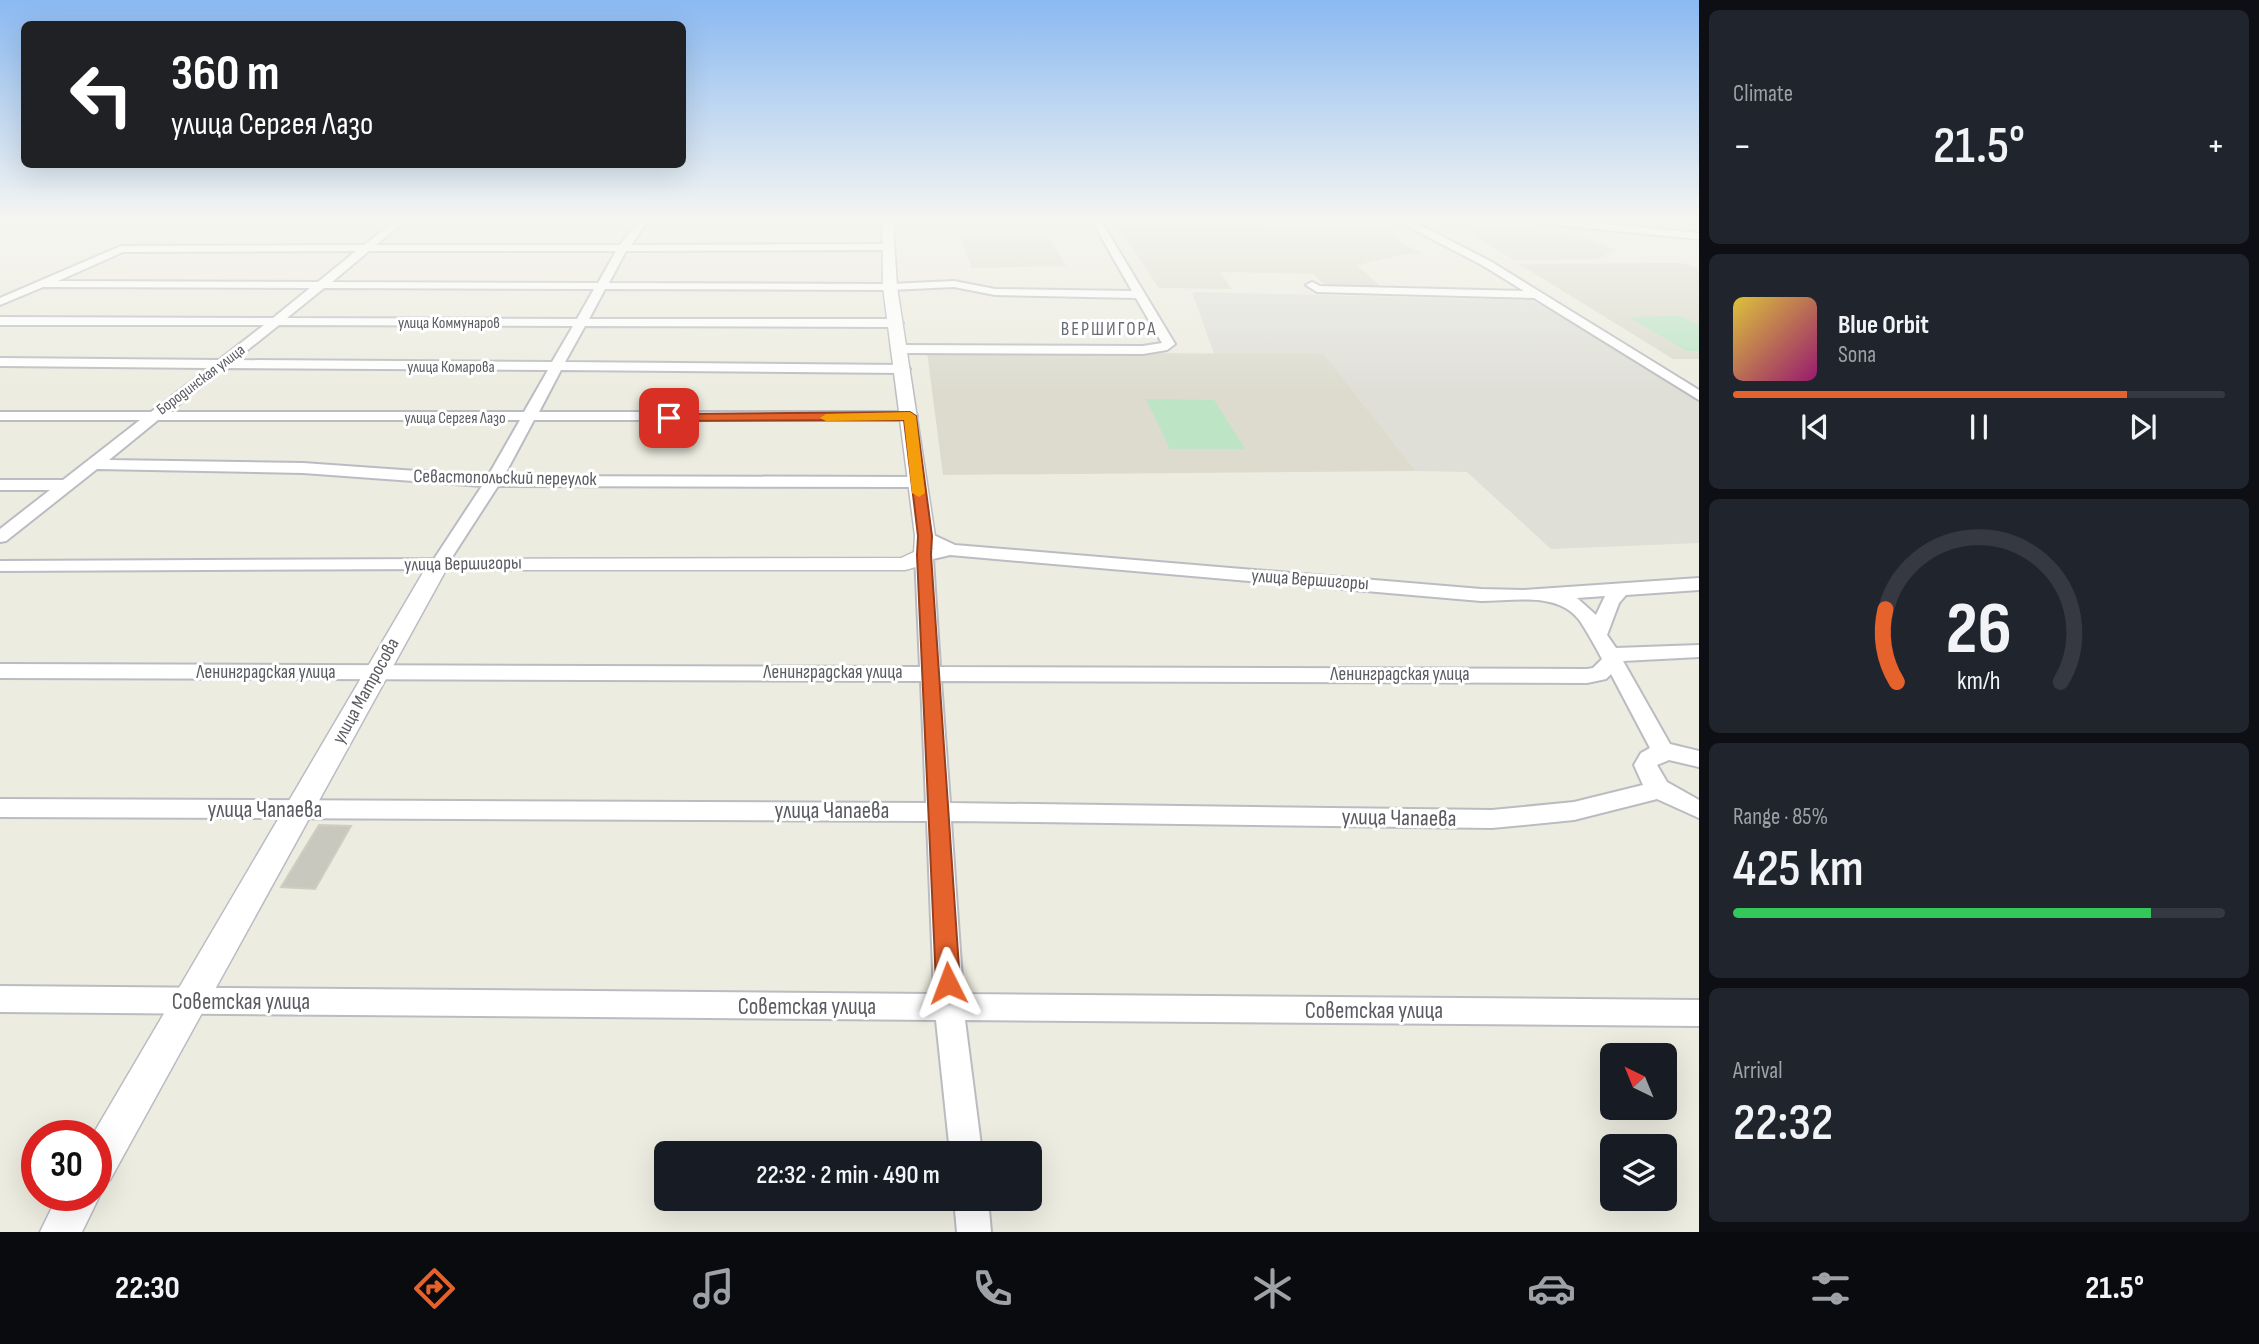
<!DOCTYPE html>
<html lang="en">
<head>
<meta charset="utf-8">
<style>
	:root { --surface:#171b24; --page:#20242c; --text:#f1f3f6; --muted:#9ea1a6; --line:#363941; --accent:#e6622c }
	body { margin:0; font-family:"Sofia Sans Condensed",sans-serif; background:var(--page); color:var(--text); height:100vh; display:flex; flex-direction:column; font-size:26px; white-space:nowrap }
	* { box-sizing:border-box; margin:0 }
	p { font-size:23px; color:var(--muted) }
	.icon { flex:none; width:38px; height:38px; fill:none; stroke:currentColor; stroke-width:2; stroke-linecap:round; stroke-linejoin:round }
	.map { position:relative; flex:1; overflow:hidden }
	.side { display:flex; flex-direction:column; gap:10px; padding:10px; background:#0d0f14; width:560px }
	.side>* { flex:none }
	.banner { position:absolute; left:21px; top:21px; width:665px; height:147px; border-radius:10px; box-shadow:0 7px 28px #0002; background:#202124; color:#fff; overflow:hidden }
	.needle { width:46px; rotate:317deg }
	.buttons { position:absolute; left:1600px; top:1043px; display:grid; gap:14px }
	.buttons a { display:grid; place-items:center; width:77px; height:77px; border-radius:10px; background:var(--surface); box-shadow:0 7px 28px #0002; font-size:35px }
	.speed { position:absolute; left:21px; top:1120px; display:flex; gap:14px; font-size:35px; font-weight:700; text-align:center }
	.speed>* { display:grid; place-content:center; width:91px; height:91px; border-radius:50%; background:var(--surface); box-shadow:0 7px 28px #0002; line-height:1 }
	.speed .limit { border:10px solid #d22; background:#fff; color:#111 }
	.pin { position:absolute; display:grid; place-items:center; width:60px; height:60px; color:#fff; margin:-30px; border-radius:14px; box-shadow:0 4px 10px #0006 }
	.me { position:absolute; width:77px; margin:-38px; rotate:357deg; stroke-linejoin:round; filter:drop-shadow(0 0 5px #0008) }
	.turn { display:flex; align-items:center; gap:24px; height:147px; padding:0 35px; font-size:32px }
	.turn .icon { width:91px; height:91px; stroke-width:2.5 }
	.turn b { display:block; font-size:49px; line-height:60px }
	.big { font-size:52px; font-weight:600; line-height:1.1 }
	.side .card { flex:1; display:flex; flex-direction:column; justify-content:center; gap:10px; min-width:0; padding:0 24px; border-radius:10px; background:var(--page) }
	.side .dial { align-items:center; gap:0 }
	.dial svg { height:182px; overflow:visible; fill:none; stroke:var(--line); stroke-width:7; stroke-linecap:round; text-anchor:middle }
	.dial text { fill:var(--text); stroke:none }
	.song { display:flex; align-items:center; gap:21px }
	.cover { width:84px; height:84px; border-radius:10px; background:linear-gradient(135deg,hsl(50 70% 55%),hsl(320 70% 35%)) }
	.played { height:7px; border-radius:4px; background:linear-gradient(90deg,var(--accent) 80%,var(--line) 80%) }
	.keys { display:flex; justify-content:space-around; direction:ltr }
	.heat { display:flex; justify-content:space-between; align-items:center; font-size:38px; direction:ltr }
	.charge { height:10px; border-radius:5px; background:linear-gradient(90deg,#34c759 85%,var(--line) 0) }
	.trip { position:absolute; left:654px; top:1141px; width:388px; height:70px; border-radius:10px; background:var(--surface); box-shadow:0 7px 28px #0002; font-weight:600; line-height:70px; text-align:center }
	.tabs { display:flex; height:112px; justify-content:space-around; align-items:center; background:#090b0e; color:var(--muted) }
	.tabs .icon { width:49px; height:49px }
	.tabs .on { color:var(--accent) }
	.tabs b { font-size:32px; color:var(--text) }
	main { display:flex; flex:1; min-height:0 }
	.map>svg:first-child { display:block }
	.industrial { fill:#dfdfd8 }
	.education { fill:#dcdbce }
	.green { fill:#bce4c5 }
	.building { fill:#c9c8bf; stroke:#d0cebf; stroke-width:2 }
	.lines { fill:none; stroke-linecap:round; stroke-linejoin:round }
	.minor-casing { stroke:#bbbcc2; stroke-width:4 }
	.tertiary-casing { stroke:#bbbcc2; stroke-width:3 }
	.minor { fill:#fff; fill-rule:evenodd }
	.tertiary { fill:#fff; fill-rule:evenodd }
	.route { fill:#e6622c; stroke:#96401d; stroke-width:2 }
	.slow { fill:#f59e0b }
	.labels { text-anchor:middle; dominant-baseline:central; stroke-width:6; stroke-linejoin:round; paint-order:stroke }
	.far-street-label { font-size:16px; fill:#595b61; stroke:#fff }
	.far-quarter-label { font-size:19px; letter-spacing:2px; fill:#6a6c73; stroke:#fff }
	.street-label { font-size:19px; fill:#595b61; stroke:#fff }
	.near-street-label { font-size:23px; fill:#595b61; stroke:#fff }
</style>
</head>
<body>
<main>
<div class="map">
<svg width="1699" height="1232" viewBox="0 0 1699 1232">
	<rect width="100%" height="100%" fill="#ecece0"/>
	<polygon class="industrial" points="1192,292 1531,300 1572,322 1699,401 1699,543 1551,549 1467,472 1416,471 1324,354 1214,354"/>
	<g class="education">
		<polygon points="1114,221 1379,221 1396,233 1389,235 1422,254 1407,254 1357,265 1382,288 1327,287 1313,274 1220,272 1232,289 1159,288"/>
		<polygon points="1529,230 1582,237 1617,250 1597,259 1514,260 1466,231"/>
		<polygon points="1048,236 1066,266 972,268 960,237"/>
		<polygon points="1682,263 1699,268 1699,359 1673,359 1519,264"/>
		<polygon points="927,352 1324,354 1416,471 943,475"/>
	</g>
	<g class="green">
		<polygon points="1256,221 1379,221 1392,230 1266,230"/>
		<polygon points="1576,221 1699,221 1699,230"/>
		<polygon points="1681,316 1699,325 1699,351 1687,351 1628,317"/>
		<polygon points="1146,399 1214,400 1245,449 1170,449"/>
	</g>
	<polygon class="building" points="319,825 351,826 315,889 281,887"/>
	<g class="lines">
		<defs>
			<g id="minor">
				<path d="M 395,221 L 405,221 L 376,245 L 620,245 L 639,221 L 648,221 L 631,245 L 887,244 L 892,247 L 887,250 L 626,251 L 609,283 L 890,284 L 954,281 L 995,289 L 1132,291 L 1092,221 L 1101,221 L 1175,344 L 1167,350 L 1143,354 L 901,353 L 895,349 L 901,345 L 1143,346 L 1162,343 L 1136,298 L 995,295 L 954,287 L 890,290 L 605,289 L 589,319 L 897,319 L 903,323 L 897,327 L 585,326 L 565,362 L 903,365 L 910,369 L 903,373 L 561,370 L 539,412 L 910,412 L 917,416 L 910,420 L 534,420 L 504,476 L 917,477 L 925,482 L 917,487 L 498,486 L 445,568 L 439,569 L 0,571 L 0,561 L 434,559 L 482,486 L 303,473 L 97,469 L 6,541 L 0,542 L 0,529 L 50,490 L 0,490 L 0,480 L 63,480 L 140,420 L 0,420 L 0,412 L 151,412 L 209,368 L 0,366 L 0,358 L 219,360 L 264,325 L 0,325 L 0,317 L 273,318 L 310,288 L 43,287 L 0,305 L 0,298 L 121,246 L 364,245 ZM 356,251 L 318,282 L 58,281 L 123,252 ZM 369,251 L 616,251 L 598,283 L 332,282 ZM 324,288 L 594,289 L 577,319 L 287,318 ZM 279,325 L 573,326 L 552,362 L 235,360 ZM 225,368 L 548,370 L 524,412 L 169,412 ZM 158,420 L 520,420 L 488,476 L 303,463 L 109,460 Z"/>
				<polygon points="1407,221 1418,221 1416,223 1490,261 1699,390 1699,400 1534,298 1317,292 1306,285 1312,282 1320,286 1524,291 1482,265 1409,227"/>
				<polygon points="1540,221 1570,221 1699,233 1699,239 1545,224"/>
				<path d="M 925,531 L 955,545 L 1481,589 L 1523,590 L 1699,578 L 1699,590 L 1626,595 L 1619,603 L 1607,635 L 1616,648 L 1699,645 L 1699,657 L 1623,661 L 1670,744 L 1699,751 L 1699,767 L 1669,760 L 1657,765 L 1667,782 L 1699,800 L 1699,818 L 1657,799 L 1574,820 L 1492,828 L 951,821 L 963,994 L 1699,1000 L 1699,1026 L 965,1020 L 982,1153 L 950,1153 L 936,1020 L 0,1012 L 0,986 L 934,994 L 927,821 L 0,817 L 0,799 L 926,803 L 921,681 L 0,678 L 0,664 L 920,667 L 915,555 L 918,551 L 935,549 L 916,536 ZM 950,555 L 1481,601 C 1513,601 1559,591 1580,621 C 1588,633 1595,646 1602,659 L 1593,668 L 1587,669 L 940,667 L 933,559 ZM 1605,596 L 1596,615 L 1577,598 ZM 1611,674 L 1650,748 L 1641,753 L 1634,765 L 1643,785 L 1574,802 L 1492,810 L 950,803 L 941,681 L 1587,683 L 1606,679 Z"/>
				<polygon points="954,1199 988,1199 991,1232 957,1232"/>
			</g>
			<g id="tertiary">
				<path d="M 882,221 L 893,221 L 897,287 L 935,536 C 934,560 929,564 905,570 L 446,570 L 110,1180 L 96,1185 L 96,1136 L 92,1136 L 431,559 L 901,558 L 914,552 L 915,536 L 883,287 Z"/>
				<polygon points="96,1186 100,1195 82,1232 40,1232 58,1195 96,1195"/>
			</g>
		</defs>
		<use href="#minor" class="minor-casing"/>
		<use href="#tertiary" class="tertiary-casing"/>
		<use href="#minor" class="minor"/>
		<use href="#tertiary" class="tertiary"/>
	</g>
	<linearGradient id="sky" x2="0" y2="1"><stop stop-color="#8ab9f1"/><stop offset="0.56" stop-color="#f6f6f1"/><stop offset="1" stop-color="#f6f6f1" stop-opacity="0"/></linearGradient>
	<rect width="1699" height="393" fill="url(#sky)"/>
	<polygon class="route" points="910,412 916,416 932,536 931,555 960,983 956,991 948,994 940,991 936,983 917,555 918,536 904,420 669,421 663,418 669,414"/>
	<polygon class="slow" points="910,412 916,416 925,493 919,497 912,493 904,420 826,421 820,418 826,414"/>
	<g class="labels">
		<g class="far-street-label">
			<text x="449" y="323">улица Коммунаров</text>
			<text x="451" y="367">улица Комарова</text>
			<text transform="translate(201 380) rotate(-37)">Бородинская улица</text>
			<text x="455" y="418">улица Сергея Лазо</text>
		</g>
		<g class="far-quarter-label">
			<text x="1109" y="329">ВЕРШИГОРА</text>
		</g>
		<g class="street-label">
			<text transform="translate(505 478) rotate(1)">Севастопольский переулок</text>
			<text transform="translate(463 564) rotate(-1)">улица Вершигоры</text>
			<text transform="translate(1310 580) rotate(4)">улица Вершигоры</text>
			<text x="266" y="672">Ленинградская улица</text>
			<text x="833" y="672">Ленинградская улица</text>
			<text x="1400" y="674">Ленинградская улица</text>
			<text transform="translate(366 691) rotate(-61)">улица Матросова</text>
		</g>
		<g class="near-street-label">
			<text x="265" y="810">улица Чапаева</text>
			<text x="832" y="811">улица Чапаева</text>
			<text transform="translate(1399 818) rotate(1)">улица Чапаева</text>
			<text x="241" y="1002">Советская улица</text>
			<text x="807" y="1007">Советская улица</text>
			<text x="1374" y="1011">Советская улица</text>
		</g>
	</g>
</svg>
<div class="buttons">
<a><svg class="needle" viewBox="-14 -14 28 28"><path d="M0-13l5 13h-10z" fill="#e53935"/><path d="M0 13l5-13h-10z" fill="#9ea1a6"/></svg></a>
<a><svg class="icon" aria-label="layers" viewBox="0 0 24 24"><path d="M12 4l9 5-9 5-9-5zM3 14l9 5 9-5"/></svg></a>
</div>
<div class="speed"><div class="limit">30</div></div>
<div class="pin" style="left:669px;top:418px;background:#d93025"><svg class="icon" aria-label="arrive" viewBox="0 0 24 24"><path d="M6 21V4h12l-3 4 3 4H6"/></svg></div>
<svg class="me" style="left:948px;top:983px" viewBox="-20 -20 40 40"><path d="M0-17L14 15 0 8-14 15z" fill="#e6622c" stroke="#fff" stroke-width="4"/></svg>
<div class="trip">22:32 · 2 min · 490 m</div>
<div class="banner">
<div class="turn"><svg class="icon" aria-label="left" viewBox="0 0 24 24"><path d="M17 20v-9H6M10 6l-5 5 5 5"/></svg><div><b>360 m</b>улица Сергея Лазо</div></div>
</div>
</div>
<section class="side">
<div class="card"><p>Climate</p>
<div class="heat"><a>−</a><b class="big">21.5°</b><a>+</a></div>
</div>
<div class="card">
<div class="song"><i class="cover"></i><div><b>Blue Orbit</b><p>Sona</p></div></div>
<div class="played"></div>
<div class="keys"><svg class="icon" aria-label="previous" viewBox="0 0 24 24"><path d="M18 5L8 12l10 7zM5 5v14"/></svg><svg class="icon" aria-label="pause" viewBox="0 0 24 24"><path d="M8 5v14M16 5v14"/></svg><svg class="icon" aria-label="next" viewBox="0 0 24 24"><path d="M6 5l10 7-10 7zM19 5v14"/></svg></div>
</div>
<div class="card dial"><svg viewBox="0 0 100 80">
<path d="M14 69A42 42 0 1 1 86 69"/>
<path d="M14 69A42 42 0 0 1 9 37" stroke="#e6622c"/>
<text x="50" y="56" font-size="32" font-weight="700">26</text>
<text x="50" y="72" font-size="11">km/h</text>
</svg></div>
<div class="card"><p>Range · 85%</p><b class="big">425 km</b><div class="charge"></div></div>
<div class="card"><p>Arrival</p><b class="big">22:32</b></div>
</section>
</main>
<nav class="tabs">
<b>22:30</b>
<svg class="icon on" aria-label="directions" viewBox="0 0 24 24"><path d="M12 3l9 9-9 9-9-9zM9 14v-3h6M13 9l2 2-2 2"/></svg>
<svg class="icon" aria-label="music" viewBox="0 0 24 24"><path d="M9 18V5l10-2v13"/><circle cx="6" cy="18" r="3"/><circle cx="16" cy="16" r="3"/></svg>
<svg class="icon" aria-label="phone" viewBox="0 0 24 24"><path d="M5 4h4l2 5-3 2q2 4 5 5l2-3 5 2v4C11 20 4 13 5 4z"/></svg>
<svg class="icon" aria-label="climate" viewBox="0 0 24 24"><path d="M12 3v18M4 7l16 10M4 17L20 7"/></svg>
<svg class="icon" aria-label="car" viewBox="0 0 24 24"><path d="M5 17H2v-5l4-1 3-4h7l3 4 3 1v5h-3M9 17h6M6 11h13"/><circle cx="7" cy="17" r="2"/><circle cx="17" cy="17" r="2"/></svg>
<svg class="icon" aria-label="filters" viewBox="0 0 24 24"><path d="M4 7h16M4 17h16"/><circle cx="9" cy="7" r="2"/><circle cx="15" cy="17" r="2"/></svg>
<b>21.5°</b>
</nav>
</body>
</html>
